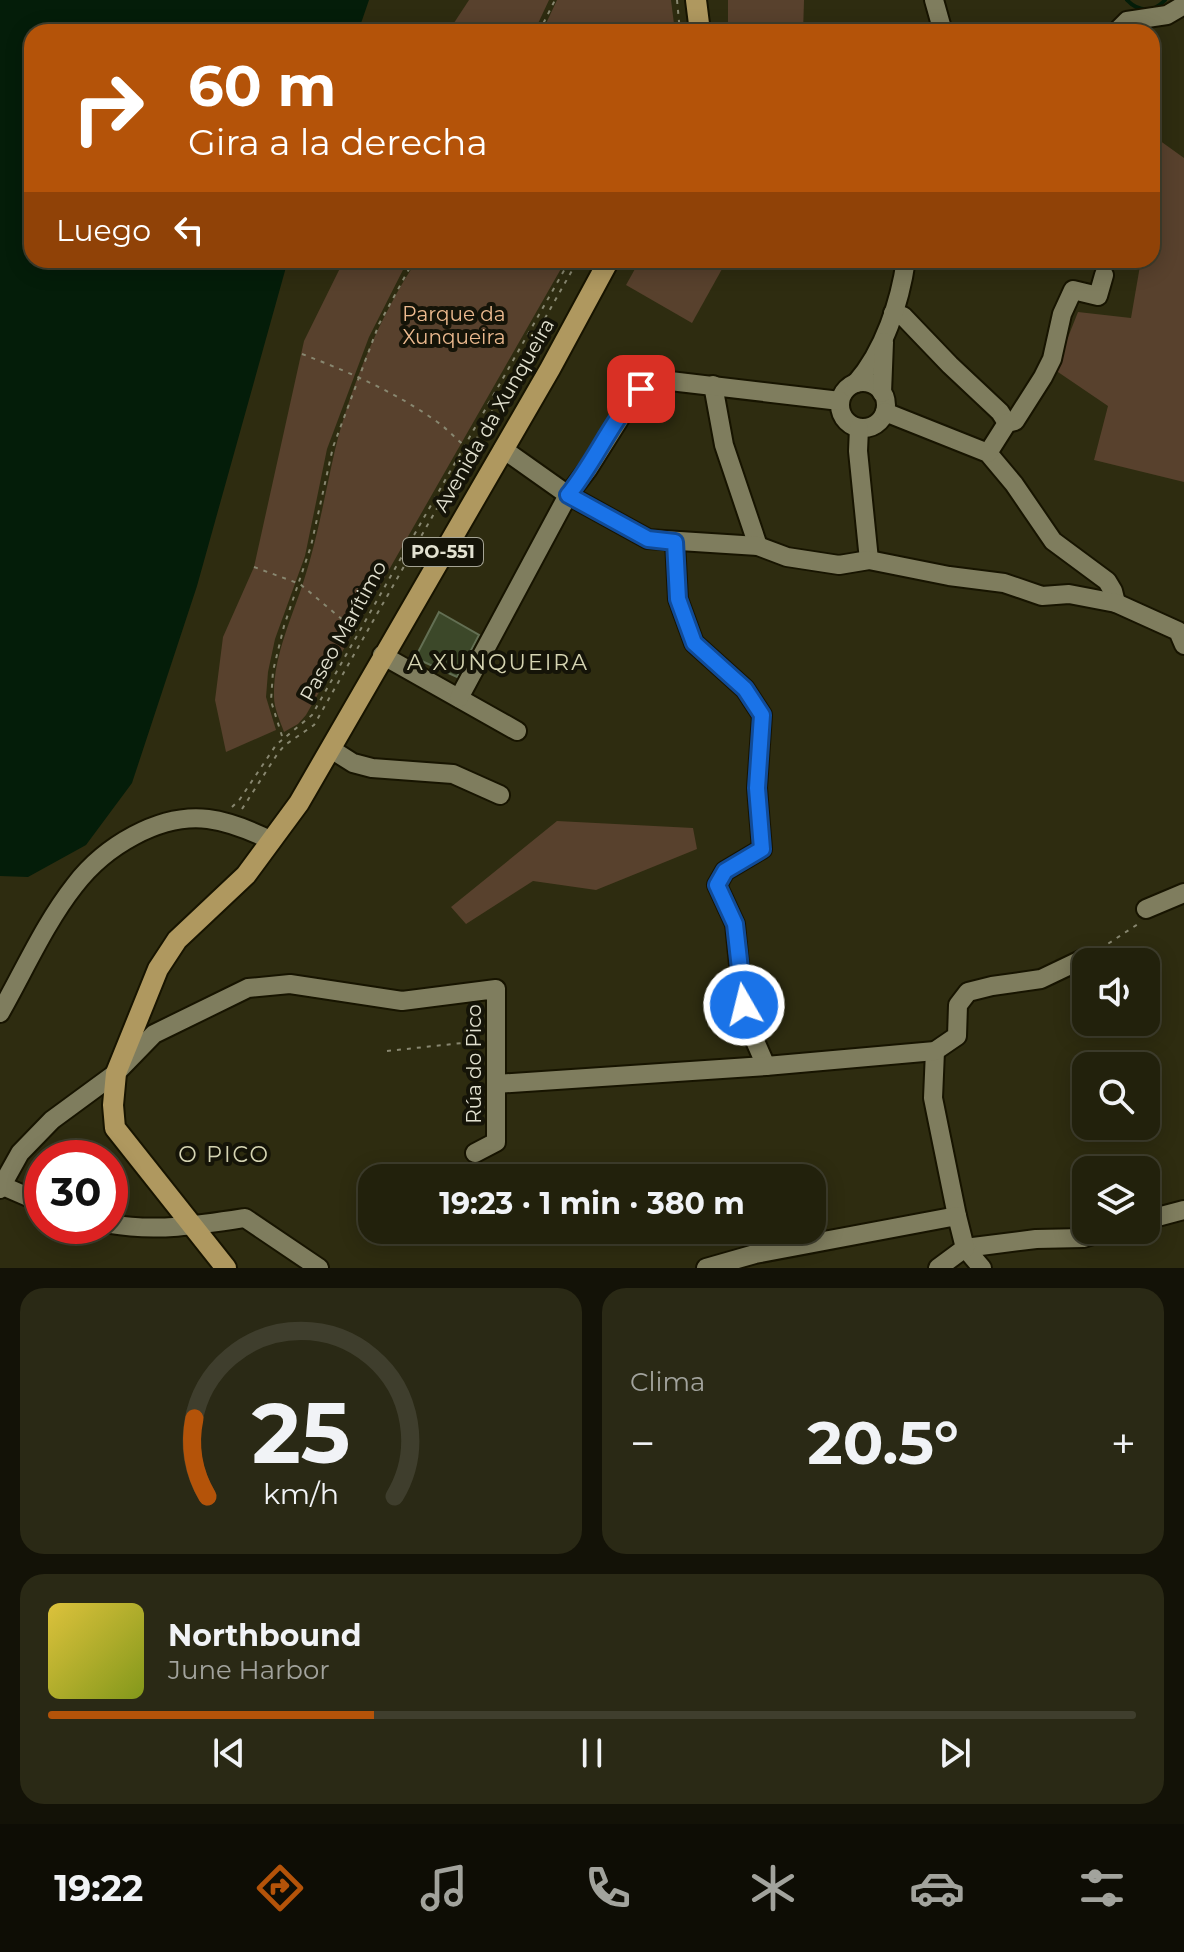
<!DOCTYPE html>
<html lang="es">
<head>
<meta charset="utf-8">
<style>
	:root { --surface:#22210c; --page:#2a2915; --text:#f1f3f6; --muted:#a2a39d; --line:#3f3e2d; --accent:#b45309 }
	body { margin:0; font-family:Montserrat,sans-serif; background:var(--page); color:var(--text); height:100vh; display:flex; flex-direction:column; font-size:30px; white-space:nowrap }
	* { box-sizing:border-box; margin:0 }
	p { font-size:26px; color:var(--muted) }
	.icon { flex:none; width:44px; height:44px; fill:none; stroke:currentColor; stroke-width:2; stroke-linecap:round; stroke-linejoin:round }
	.map { position:relative; height:1268px; overflow:hidden }
	.side { display:flex; flex-direction:column; gap:20px; padding:20px; background:#131207; flex:1 }
	.side>* { flex:none }
	.banner { position:absolute; left:24px; top:24px; width:1136px; height:244px; border-radius:24px; box-shadow:0 4px 20px #0003,0 0 0 2px var(--line); background:#b45309; color:#fff; overflow:hidden }
	.controls { position:absolute; left:1072px; top:948px; display:grid; gap:16px }
	.controls a { display:grid; place-items:center; width:88px; height:88px; border-radius:16px; background:var(--surface); box-shadow:0 4px 20px #0003,0 0 0 2px var(--line); font-size:40px }
	.speed { position:absolute; left:24px; top:1140px; display:flex; gap:16px; font-size:40px; font-weight:700; text-align:center }
	.speed>* { display:grid; place-content:center; width:104px; height:104px; border-radius:50%; background:var(--surface); box-shadow:0 4px 20px #0003,0 0 0 2px var(--line); line-height:1 }
	.speed .limit { border:12px solid #d22; background:#fff; color:#111 }
	.pin { position:absolute; display:grid; place-items:center; width:68px; height:68px; color:#fff; margin:-34px; border-radius:16px; box-shadow:0 4px 12px #0006 }
	.me { position:absolute; width:88px; margin:-44px; rotate:352deg; stroke-linejoin:round; filter:drop-shadow(0 0 6px #0008) }
	.turn { display:flex; align-items:center; gap:28px; height:168px; padding:0 32px; font-size:36px }
	.turn .icon { width:104px; height:104px; stroke-width:2.5 }
	.turn b { display:block; font-size:56px; line-height:68px }
	.then { display:flex; align-items:center; height:76px; padding:0 32px; background:#0003; gap:16px; font-size:30px }
	.big { font-size:60px; font-weight:700; line-height:1.1 }
	.side .widget { flex:1; display:flex; flex-direction:column; justify-content:center; gap:12px; min-width:0; padding:0 28px; border-radius:24px; background:var(--page) }
	.side .dial { align-items:center; gap:0 }
	.dial svg { height:208px; overflow:visible; fill:none; stroke:var(--line); stroke-width:7; stroke-linecap:round; text-anchor:middle }
	.dial text { fill:var(--text); stroke:none }
	.song { display:flex; align-items:center; gap:24px }
	.cover { width:96px; height:96px; border-radius:12px; background:linear-gradient(135deg,hsl(50 70% 55%),hsl(70 70% 35%)) }
	.played { height:8px; border-radius:4px; background:linear-gradient(90deg,var(--accent) 30%,var(--line) 30%) }
	.keys { display:flex; justify-content:space-around; direction:ltr }
	.heat { display:flex; justify-content:space-between; align-items:center; font-size:44px; direction:ltr }
	.side .tiles { flex:1; display:grid; gap:20px; grid-template-columns:1fr 1fr }
	.widget:last-child { grid-column:span 2 }
	.trip { position:absolute; left:358px; top:1164px; width:468px; height:80px; border-radius:24px; background:var(--surface); box-shadow:0 4px 20px #0003,0 0 0 2px var(--line); font-weight:700; line-height:80px; text-align:center }
	.menu { display:flex; height:128px; justify-content:space-around; align-items:center; background:#0e0d05; color:var(--muted) }
	.menu .icon { width:56px; height:56px }
	.menu .selected { color:var(--accent) }
	.menu b { font-size:36px; color:var(--text) }
	.map>svg:first-child { display:block }
	.green { fill:#58412d }
	.water { fill:#041d09 }
	.lines { fill:none; stroke-linecap:round; stroke-linejoin:round }
	.stream { stroke:#041d09; stroke-width:4 }
	.building { fill:#3c4829; stroke:#636f53; stroke-width:2 }
	.minor-casing { stroke:#171400; stroke-width:22 }
	.major-casing { stroke:#171400; stroke-width:24 }
	.path { stroke:#888770; stroke-width:2; stroke-dasharray:4 6; stroke-linecap:butt }
	.minor { stroke:#7f7d5e; stroke-width:18 }
	.major { stroke:#af985f; stroke-width:20 }
	.route-casing { stroke:#114b97; stroke-width:20 }
	.route { stroke:#1a73e8; stroke-width:14 }
	.labels { text-anchor:middle; dominant-baseline:central; stroke-width:8; stroke-linejoin:round; paint-order:stroke }
	.shield { fill:#151408; stroke:#a5a495; stroke-width:2 }
	.shield-label { font-size:18px; font-weight:bold; fill:#e3e2d1 }
	.park-label { font-size:20px; fill:#ecba8f; stroke:#151408 }
	.street-label { font-size:20px; fill:#e3e2d1; stroke:#151408 }
	.neighbourhood-label { font-size:22px; letter-spacing:2px; fill:#d5d4b2; stroke:#151408 }
</style>
</head>
<body>
<div class="map">
<svg width="1184" height="1268" viewBox="0 0 1184 1268">
	<rect width="100%" height="100%" fill="#2e2c10"/>
	<g class="green">
		<polygon points="469,0 549,0 534,32 448,32"/>
		<polygon points="557,0 671,0 675,32 542,32"/>
		<polygon points="728,0 804,0 803,32 728,32"/>
		<polygon points="1152,135 1184,158 1184,482 1094,460 1108,406 1055,370 1078,312 1131,318 1141,260 1152,260"/>
		<polygon points="344,260 408,260 369,337 327,449 305,556 275,639 268,672 266,697 276,730 226,752 215,700 223,637 254,567 304,341"/>
		<path d="M 417,260 L 566,260 L 306,715 L 298,724 L 284,732 C 280,721 274,708 274,697 C 273,656 292,618 304,580 C 318,537 325,493 335,450 C 351,385 380,316 417,260 Z"/>
		<polygon points="640,260 727,260 692,323 626,285"/>
		<polygon points="557,821 693,828 697,849 596,890 533,881 466,924 451,907"/>
	</g>
	<polygon class="water" points="0,0 369,0 358,32 32,32 32,260 288,260 197,586 132,783 86,845 28,877 0,876"/>
	<g class="lines">
		<path class="stream" d="M 1127,0 C 1138,12 1154,13 1165,0"/>
	</g>
	<polygon class="building" points="439,612 479,635 457,677 415,658"/>
	<g class="lines">
		<defs>
			<g id="minor">
				<polyline points="934,0 943,32"/>
				<polyline points="1116,32 1127,21 1167,15 1184,5"/>
				<polyline points="893,313 903,316 950,365 1000,412 1007,423"/>
				<circle cx="863" cy="405" r="23"/>
				<path d="M 856,383 C 884,351 900,302 906,260"/>
				<polyline points="713,385 724,445 758,546"/>
				<polyline points="882,393 884,342"/>
				<polyline points="885,412 988,453 1014,484 1053,541 1107,581 1113,591 1116,603"/>
				<polyline points="859,428 858,451 869,560"/>
				<polyline points="503,449 568,495 648,539 758,546 787,557 839,565 869,560 949,576 1004,583 1042,596 1069,594 1116,603 1178,631 1184,645"/>
				<polyline points="988,453 1007,423 1015,421 1043,377 1052,359 1062,314 1073,290 1098,296 1104,275"/>
				<polyline points="675,542 678,599 694,643 745,689 762,715 757,788 762,849 725,871 717,885 735,924 741,985 748,1025 766,1066"/>
				<polyline points="382,655 517,731"/>
				<polyline points="459,698 568,495 588,469 632,399 641,389 655,383 670,381 840,401"/>
				<polyline points="331,749 353,763 372,768 453,774 500,795"/>
				<polyline points="1146,909 1184,893"/>
				<path d="M 0,1013 C 24,971 45,923 75,885 C 104,847 159,813 208,819 C 231,822 252,831 272,841"/>
				<polyline points="935,1051 933,1098 957,1216"/>
				<polyline points="496,1084 766,1066 935,1051 957,1036 958,1005 968,992 992,986 1041,979 1085,958"/>
				<polyline points="3,1186 42,1203"/>
				<polyline points="0,1189 20,1153 52,1120 116,1073 154,1034 248,988 290,984 402,1001 496,989 496,1142 475,1153"/>
				<polyline points="1146,1220 1184,1210"/>
				<path d="M 110,1224 C 156,1232 200,1225 245,1218 L 319,1268"/>
				<polyline points="965,1248 1036,1239 1083,1238 1110,1230"/>
				<polyline points="965,1248 982,1268"/>
				<polyline points="706,1268 755,1254 957,1216 965,1248 938,1268"/>
			</g>
			<g id="major">
				<polyline points="696,0 700,32"/>
				<polyline points="226,1268 115,1128 113,1105 116,1073 158,969 177,940 246,875 299,803 550,369 609,260"/>
			</g>
		</defs>
		<use href="#minor" class="minor-casing"/>
		<use href="#major" class="major-casing"/>
		<g class="path">
			<polyline points="677,0 680,32"/>
			<polyline points="539,32 555,0"/>
			<path d="M 302,354 C 349,372 395,392 436,421 C 453,433 461,446 480,456"/>
			<polyline points="254,567 300,584 356,631"/>
			<polyline points="282,736 271,701 273,671 284,626 311,546 333,447 379,324 414,260"/>
			<polyline points="232,807 240,799 276,745 312,715 570,260"/>
			<polyline points="242,809 278,753 285,745 314,725 578,260"/>
			<polyline points="1100,949 1138,924"/>
			<polyline points="387,1051 481,1041"/>
		</g>
		<use href="#minor" class="minor"/>
		<use href="#major" class="major"/>
	</g>
	<g class="lines">
		<defs>
			<path id="route" d="M 641,389 C 612,419 595,462 568,495 L 648,539 L 675,542 L 678,599 L 694,643 L 745,689 L 762,715 L 757,788 L 762,849 L 725,871 L 717,885 L 735,924 L 744,1005"/>
		</defs>
		<use href="#route" class="route-casing"/>
		<use href="#route" class="route"/>
	</g>
	<g class="labels">
		<rect class="shield" x="403" y="538" width="80" height="28" rx="6"/>
		<g class="shield-label">
			<text x="443" y="552">PO-551</text>
		</g>
		<g class="park-label">
			<text x="454" y="314">Parque da<tspan x="454" dy="23">Xunqueira</tspan></text>
		</g>
		<g class="street-label">
			<text transform="translate(494 415) rotate(-60)">Avenida da Xunqueira</text>
			<text transform="translate(343 631) rotate(-61)">Paseo Marítimo</text>
			<text transform="translate(474 1064) rotate(-90)">Rúa do Pico</text>
		</g>
		<g class="neighbourhood-label">
			<text x="498" y="662">A XUNQUEIRA</text>
			<text x="224" y="1154">O PICO</text>
		</g>
	</g>
</svg>
<div class="controls">
<a><svg class="icon" aria-label="sound" viewBox="0 0 24 24"><path d="M4 9h4l5-4v14l-5-4H4zM17 9q2 3 0 6"/></svg></a>
<a><svg class="icon" aria-label="search" viewBox="0 0 24 24"><circle cx="10" cy="10" r="6"/><path d="M15 15l6 6"/></svg></a>
<a><svg class="icon" aria-label="layers" viewBox="0 0 24 24"><path d="M12 4l9 5-9 5-9-5zM3 14l9 5 9-5"/></svg></a>
</div>
<div class="speed"><div class="limit">30</div></div>
<div class="pin" style="left:641px;top:389px;background:#d93025"><svg class="icon" aria-label="arrive" viewBox="0 0 24 24"><path d="M6 21V4h12l-3 4 3 4H6"/></svg></div>
<svg class="me" style="left:744px;top:1005px" viewBox="-20 -20 40 40"><circle r="17" fill="#1a73e8" stroke="#fff" stroke-width="3"/><path d="M0-11L8 9 0 5-8 9z" fill="#fff"/></svg>
<div class="trip">19:23 · 1 min · 380 m</div>
<div class="banner">
<div class="turn"><svg class="icon" aria-label="right" viewBox="0 0 24 24"><path d="M7 20v-9h11M14 6l5 5-5 5"/></svg><div><b>60 m</b>Gira a la derecha</div></div>
<div class="then">Luego<svg class="icon" aria-label="left" viewBox="0 0 24 24"><path d="M17 20v-9H6M10 6l-5 5 5 5"/></svg></div>
</div>
</div>
<section class="side">
<div class="tiles">
<div class="widget dial"><svg viewBox="0 0 100 80">
<path d="M14 69A42 42 0 1 1 86 69"/>
<path d="M14 69A42 42 0 0 1 9 39" stroke="#b45309"/>
<text x="50" y="56" font-size="32" font-weight="700">25</text>
<text x="50" y="72" font-size="11">km/h</text>
</svg></div>
<div class="widget"><p>Clima</p>
<div class="heat"><a>−</a><b class="big">20.5°</b><a>+</a></div>
</div>
<div class="widget">
<div class="song"><i class="cover"></i><div><b>Northbound</b><p>June Harbor</p></div></div>
<div class="played"></div>
<div class="keys"><svg class="icon" aria-label="previous" viewBox="0 0 24 24"><path d="M18 5L8 12l10 7zM5 5v14"/></svg><svg class="icon" aria-label="pause" viewBox="0 0 24 24"><path d="M8 5v14M16 5v14"/></svg><svg class="icon" aria-label="next" viewBox="0 0 24 24"><path d="M6 5l10 7-10 7zM19 5v14"/></svg></div>
</div>
</div>
</section>
<nav class="menu">
<b>19:22</b>
<svg class="icon selected" aria-label="directions" viewBox="0 0 24 24"><path d="M12 3l9 9-9 9-9-9zM9 14v-3h6M13 9l2 2-2 2"/></svg>
<svg class="icon" aria-label="music" viewBox="0 0 24 24"><path d="M9 18V5l10-2v13"/><circle cx="6" cy="18" r="3"/><circle cx="16" cy="16" r="3"/></svg>
<svg class="icon" aria-label="phone" viewBox="0 0 24 24"><path d="M5 4h4l2 5-3 2q2 4 5 5l2-3 5 2v4C11 20 4 13 5 4z"/></svg>
<svg class="icon" aria-label="climate" viewBox="0 0 24 24"><path d="M12 3v18M4 7l16 10M4 17L20 7"/></svg>
<svg class="icon" aria-label="car" viewBox="0 0 24 24"><path d="M5 17H2v-5l4-1 3-4h7l3 4 3 1v5h-3M9 17h6M6 11h13"/><circle cx="7" cy="17" r="2"/><circle cx="17" cy="17" r="2"/></svg>
<svg class="icon" aria-label="filters" viewBox="0 0 24 24"><path d="M4 7h16M4 17h16"/><circle cx="9" cy="7" r="2"/><circle cx="15" cy="17" r="2"/></svg>
</nav>
</body>
</html>
